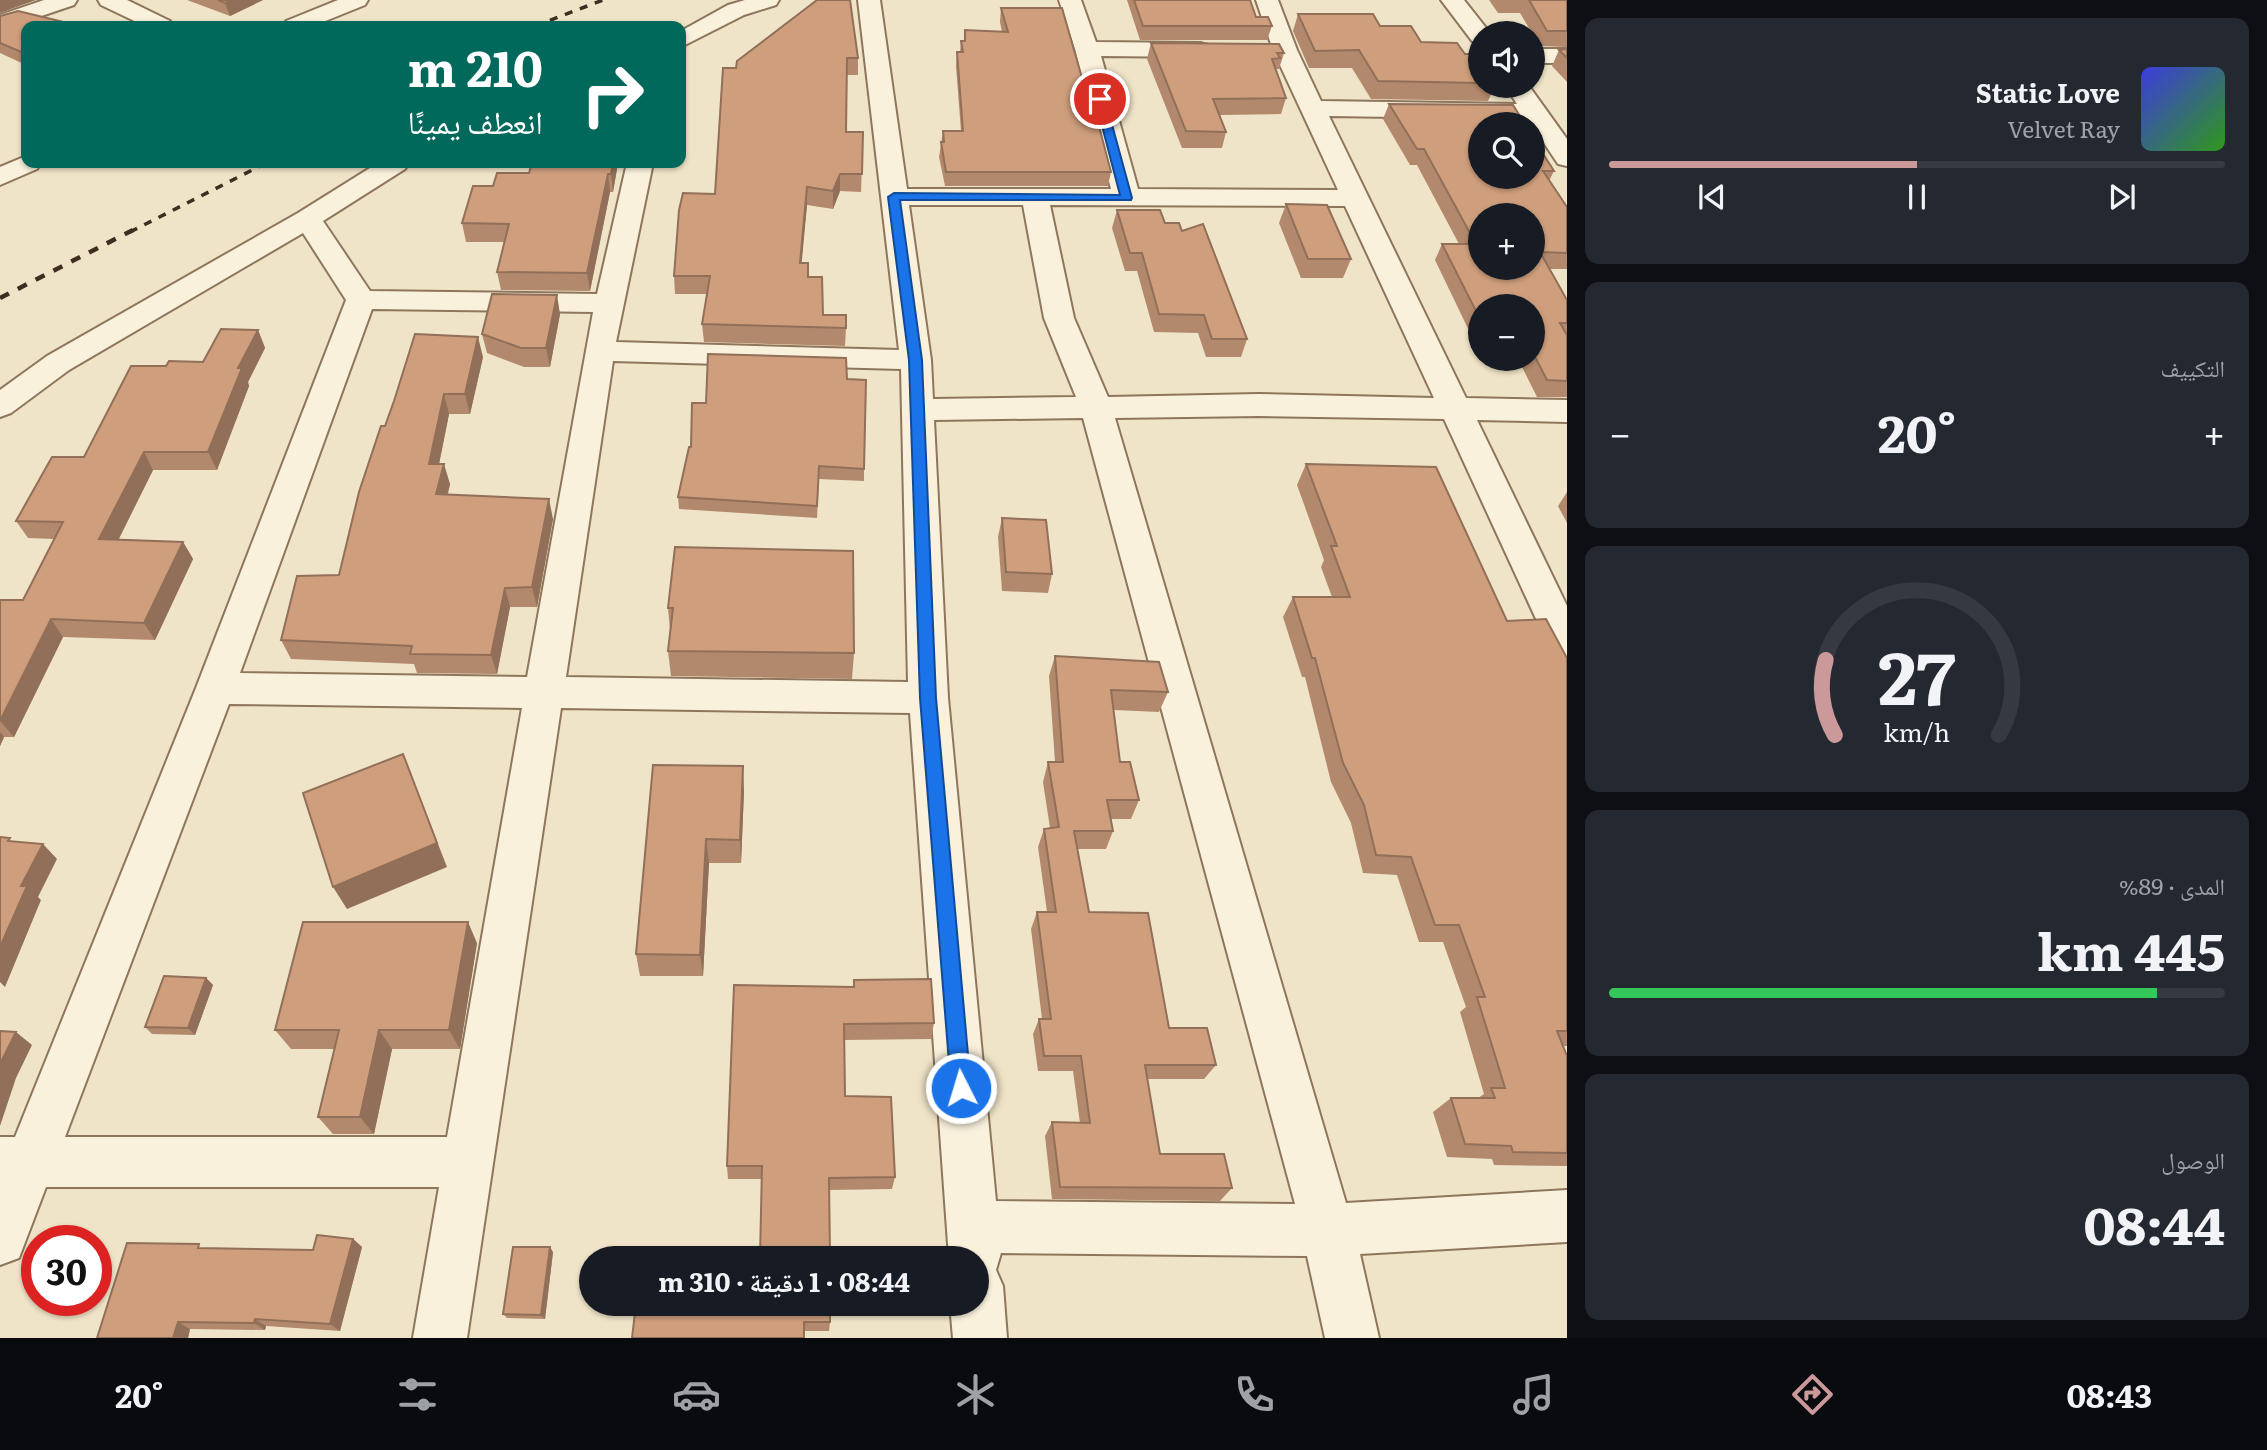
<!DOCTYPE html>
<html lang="ar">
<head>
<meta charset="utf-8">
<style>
	:root { --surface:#171b24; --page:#242831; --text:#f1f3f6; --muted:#9ea1a6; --line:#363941; --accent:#cc999b }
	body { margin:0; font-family:Literata,"Noto Naskh Arabic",serif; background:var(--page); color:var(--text); direction:rtl; height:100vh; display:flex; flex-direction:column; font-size:26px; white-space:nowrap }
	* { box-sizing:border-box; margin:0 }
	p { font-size:23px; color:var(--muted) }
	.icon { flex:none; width:38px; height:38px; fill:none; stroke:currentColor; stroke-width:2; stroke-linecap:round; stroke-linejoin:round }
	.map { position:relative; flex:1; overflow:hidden; direction:ltr }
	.sheet { display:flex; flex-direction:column; gap:18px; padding:18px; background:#0d0f14; width:700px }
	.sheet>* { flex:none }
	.banner { position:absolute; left:21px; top:21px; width:665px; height:147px; border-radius:14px; box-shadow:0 2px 5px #0004; direction:rtl; background:#00695c; color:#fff; overflow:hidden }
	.tools { position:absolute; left:1468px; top:21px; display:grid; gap:14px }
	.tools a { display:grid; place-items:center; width:77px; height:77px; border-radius:50%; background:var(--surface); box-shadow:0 2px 5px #0004; font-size:35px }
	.speed { position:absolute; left:21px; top:1225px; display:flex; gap:14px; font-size:35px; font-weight:700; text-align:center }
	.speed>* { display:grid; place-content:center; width:91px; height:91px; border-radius:50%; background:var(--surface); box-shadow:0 2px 5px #0004; line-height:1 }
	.speed .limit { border:10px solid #d22; background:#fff; color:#111 }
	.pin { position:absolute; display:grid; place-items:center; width:60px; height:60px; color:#fff; margin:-30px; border:4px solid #fff; border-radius:50%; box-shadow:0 2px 7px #0007 }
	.me { position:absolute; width:77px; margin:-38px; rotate:355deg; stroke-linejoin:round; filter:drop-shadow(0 0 5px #0008) }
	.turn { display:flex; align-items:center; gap:24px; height:147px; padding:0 28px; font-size:32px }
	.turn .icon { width:91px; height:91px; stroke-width:2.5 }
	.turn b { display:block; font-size:49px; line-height:60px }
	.big { font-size:52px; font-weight:700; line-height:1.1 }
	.sheet .card { flex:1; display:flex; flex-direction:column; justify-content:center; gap:10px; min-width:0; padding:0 24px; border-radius:14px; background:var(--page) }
	.sheet .dial { align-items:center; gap:0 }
	.dial svg { height:182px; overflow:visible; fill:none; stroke:var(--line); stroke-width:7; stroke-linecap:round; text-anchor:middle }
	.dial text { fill:var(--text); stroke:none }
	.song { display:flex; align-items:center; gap:21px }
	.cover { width:84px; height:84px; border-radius:10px; background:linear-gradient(135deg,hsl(240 70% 55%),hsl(110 70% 35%)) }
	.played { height:7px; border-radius:4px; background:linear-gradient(90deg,var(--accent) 50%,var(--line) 50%) }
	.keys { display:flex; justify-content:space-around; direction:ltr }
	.heat { display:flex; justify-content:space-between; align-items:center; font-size:38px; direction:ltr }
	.charge { height:10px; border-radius:5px; background:linear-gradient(90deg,#34c759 89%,var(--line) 0) }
	.trip { position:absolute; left:579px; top:1246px; width:410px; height:70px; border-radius:35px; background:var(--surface); box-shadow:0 2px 5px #0004; font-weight:700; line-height:70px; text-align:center; direction:rtl }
	.dock { display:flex; height:112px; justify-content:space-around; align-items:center; background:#090b0e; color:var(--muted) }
	.dock .icon { width:49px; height:49px }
	.dock .selected { color:var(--accent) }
	.dock b { font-size:32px; color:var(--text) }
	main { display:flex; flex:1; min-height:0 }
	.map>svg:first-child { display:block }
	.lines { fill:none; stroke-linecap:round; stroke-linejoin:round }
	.street-casing { stroke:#8d765c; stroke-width:4 }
	.street { fill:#faf1dc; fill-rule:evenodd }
	.rail-far1 { stroke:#3d2e20; stroke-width:3.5; stroke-dasharray:8 8; stroke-linecap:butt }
	.rail { stroke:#3d2e20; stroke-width:4.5; stroke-dasharray:10 10; stroke-linecap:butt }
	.wall { fill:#b2896c }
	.shaded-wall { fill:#916f58 }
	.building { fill:#cf9f7d; stroke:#916f58; stroke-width:2; fill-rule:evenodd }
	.route { fill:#1a73e8; stroke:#114b97; stroke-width:2 }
</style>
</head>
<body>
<main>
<section class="sheet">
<div class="card">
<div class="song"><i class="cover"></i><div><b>Static Love</b><p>Velvet Ray</p></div></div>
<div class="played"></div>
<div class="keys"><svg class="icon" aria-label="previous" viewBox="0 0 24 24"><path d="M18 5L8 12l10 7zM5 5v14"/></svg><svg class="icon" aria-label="pause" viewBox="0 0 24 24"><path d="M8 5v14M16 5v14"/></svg><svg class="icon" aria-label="next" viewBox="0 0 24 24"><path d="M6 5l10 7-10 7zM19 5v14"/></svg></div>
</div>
<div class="card"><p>التكييف</p>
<div class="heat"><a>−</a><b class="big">20°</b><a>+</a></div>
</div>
<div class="card dial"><svg viewBox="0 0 100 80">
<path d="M14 69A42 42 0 1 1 86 69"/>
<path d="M14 69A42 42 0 0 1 10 36" stroke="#cc999b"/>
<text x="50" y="56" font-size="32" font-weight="700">27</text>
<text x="50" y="72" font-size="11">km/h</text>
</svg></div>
<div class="card"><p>المدى · 89%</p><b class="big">445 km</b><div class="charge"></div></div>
<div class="card"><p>الوصول</p><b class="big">08:44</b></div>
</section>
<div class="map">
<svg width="1567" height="1338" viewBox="0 0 1567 1338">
	<rect width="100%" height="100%" fill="#f0e4c8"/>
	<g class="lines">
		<defs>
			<g id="street">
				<polygon points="44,0 77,0 74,5 0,30 0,15"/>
				<polygon points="98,0 127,0 170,21 173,26 145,26 101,5"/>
				<polygon points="338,0 368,0 365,5 313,26 283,26 286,21"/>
				<polygon points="745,0 779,0 776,5 744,15 681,47 681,31 728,5"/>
				<path d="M 858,0 L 880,0 L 907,189 L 1111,189 L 1075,49 L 1059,0 L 1081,0 L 1096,42 L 1200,43 L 1208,45 L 1212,50 L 1208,55 L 1200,57 L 1101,56 L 1138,189 L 1338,190 L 1273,50 L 1256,0 L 1278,0 L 1297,50 L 1321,101 L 1517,104 L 1508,90 L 1511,86 L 1529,86 L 1567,139 L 1567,166 L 1558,164 L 1528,119 L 1329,116 L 1466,398 L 1567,400 L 1567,422 L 1477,420 L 1567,606 L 1567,660 L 1554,655 L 1548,645 L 1444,419 L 1259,416 L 1115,418 L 1346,1203 L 1567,1190 L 1567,1242 L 1360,1254 L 1379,1338 L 1325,1338 L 1307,1256 L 1001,1253 L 996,1270 L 1003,1286 L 1007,1338 L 953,1338 L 950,1304 L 976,1304 L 976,1258 L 949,1258 L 910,713 L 561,708 L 467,1338 L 413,1338 L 439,1187 L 46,1187 L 19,1258 L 0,1265 L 0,1137 L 15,1137 L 196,688 L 346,300 L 303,233 L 69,370 L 11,413 L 0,417 L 0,390 L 47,356 L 298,213 L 378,163 L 409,163 L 405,169 L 323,221 L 370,291 L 597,294 L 627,163 L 653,163 L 616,342 L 899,350 ZM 909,205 L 1023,205 L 1044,318 L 1076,397 L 933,399 L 931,360 ZM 1050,205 L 1345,206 L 1434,398 L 1259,394 L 1108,397 L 1074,318 ZM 372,309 L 593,312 L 527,677 L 240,673 ZM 613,361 L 901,369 L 908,682 L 566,677 ZM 1083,418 L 1295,1204 L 996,1201 L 948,698 L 934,420 ZM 229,704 L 522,708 L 447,1137 L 65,1137 Z"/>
				<polygon points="1441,0 1464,0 1490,33 1480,33 1480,43 1472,41"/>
				<rect x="1533" y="49" width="34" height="14"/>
				<polygon points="26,156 26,163 41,163 37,169 0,185 0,167"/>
			</g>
		</defs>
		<use href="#street" class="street-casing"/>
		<use href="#street" class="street"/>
		<g class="rail-far1">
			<polyline points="535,26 603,0"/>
			<polyline points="130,232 266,163"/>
		</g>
		<polyline class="rail" points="0,298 133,230"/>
	</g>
	<g class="wall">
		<polygon points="187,0 263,0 230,16"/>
		<polygon points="1127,0 1250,0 1256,17 1272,26 1267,40 1140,40"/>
		<polygon points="1489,0 1567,0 1567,47 1539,46 1533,36 1533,33 1532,33 1520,13 1498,13"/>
		<polygon points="1001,8 1086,92 1111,172 1108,186 945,186 939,157 943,131 961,131 956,66 957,52 960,52 961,41 964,41 965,30 1002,32 1000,22"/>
		<polygon points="1298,14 1380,26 1421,42 1465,54 1480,61 1480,86 1495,86 1488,101 1371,99 1352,68 1309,68 1293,31"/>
		<polygon points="0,16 26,26 26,65 0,53"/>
		<polygon points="1151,43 1284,53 1279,69 1276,69 1286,98 1281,114 1220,115 1226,132 1222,148 1182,148 1147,59"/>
		<polygon points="1567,49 1567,82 1552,66 1559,50"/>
		<polygon points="858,58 858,75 846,75 846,132 863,132 861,192 840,191 833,209 807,205 801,263 823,315 846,328 845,346 704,342 702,324 707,294 675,294 674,276 715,194 737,61"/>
		<polygon points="1389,104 1533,138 1554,171 1549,181 1567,207 1567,269 1549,269 1567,300 1567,397 1537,397 1518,359 1533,359 1533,306 1480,306 1480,339 1473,339 1435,260 1442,244 1459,244 1417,165 1410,165 1383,119"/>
		<polygon points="618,163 613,192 610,192 590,291 501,290 497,272 505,242 466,242 462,223 493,186 529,173"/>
		<polygon points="1286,204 1351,259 1343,278 1301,278 1279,223"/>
		<polygon points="1117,210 1165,223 1182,231 1247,339 1241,357 1206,357 1198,333 1154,332 1137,271 1125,271 1112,228"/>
		<polygon points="560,314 550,367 524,367 487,353 482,334"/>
		<polygon points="258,330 265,348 248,382 249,386 217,470 153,470 119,539 183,542 193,559 155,640 63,637 14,737 4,737 0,746 0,600 23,600 54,539 28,538 16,521 84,457 166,366 203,362"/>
		<polygon points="483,357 470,414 449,414 439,464 450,484 448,494 553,519 537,607 510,607 497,674 417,673 414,664 291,659 281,640 339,575 385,426 394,401"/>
		<polygon points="847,379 864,469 864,481 819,479 817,518 679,509 678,497 691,447 706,403"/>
		<polygon points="1306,464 1507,621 1567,658 1567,1046 1563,1046 1567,1056 1567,1166 1494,1165 1492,1159 1447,1157 1433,1112 1451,1098 1478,1098 1484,1094 1460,1012 1466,1007 1443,942 1419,942 1397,875 1363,873 1351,823 1331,782 1305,677 1302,677 1283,617 1293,597 1332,597 1321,567 1324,560 1297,485"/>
		<polygon points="1567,492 1567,523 1558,506"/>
		<polygon points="1002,518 1052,574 1048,593 1002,591 998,537"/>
		<polygon points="675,547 854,653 852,679 671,676 668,651 670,630 668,608"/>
		<polygon points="1055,656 1168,692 1159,712 1114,710 1120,762 1139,800 1131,819 1111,819 1113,831 1106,849 1077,849 1089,912 1169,1028 1216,1065 1204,1079 1147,1079 1160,1154 1232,1188 1220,1201 1052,1199 1045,1136 1052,1122 1080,1123 1073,1071 1038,1071 1033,1034 1039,1019 1042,1019 1031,929 1037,912 1047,912 1038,847 1044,829 1050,828 1043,782 1048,762 1055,762 1049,676"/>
		<polygon points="653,765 744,791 741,863 709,863 703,976 640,976 636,954"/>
		<polygon points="477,943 460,1049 392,1049 374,1134 333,1134 318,1117 334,1049 291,1049 275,1030"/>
		<polygon points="206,978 213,985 195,1035 152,1034 145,1027"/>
		<polygon points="854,980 934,1023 931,1039 844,1040 845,1096 895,1177 892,1189 829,1190 762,1179 728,1179 727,1166 853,987"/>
		<polygon points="353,1239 362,1247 340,1331 266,1326 265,1330 190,1329 188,1338 97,1338 206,1248 313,1250"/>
		<polygon points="553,1252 545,1319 507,1318 503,1314"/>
		<polygon points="636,1304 830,1322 829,1331 804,1331"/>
	</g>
	<g class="shaded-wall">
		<polygon points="0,0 36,0 0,13"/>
		<polygon points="231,0 263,0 230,16 225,3"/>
		<polygon points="613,163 618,163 613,192 611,174"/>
		<polygon points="608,174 610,192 590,291 587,273"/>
		<polygon points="840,174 840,191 833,209 833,191"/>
		<polygon points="807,187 807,205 800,281 800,263"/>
		<polygon points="557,295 560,314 550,367 546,348"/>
		<polygon points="258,330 265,348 248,382 249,386 217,470 208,452 238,368"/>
		<polygon points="478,337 483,357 470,414 465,394"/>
		<polygon points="444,394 449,414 435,484 429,464"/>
		<polygon points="144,452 153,470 110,556 99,539"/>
		<polygon points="444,464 450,484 442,513 436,494"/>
		<polygon points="549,499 553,519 537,607 532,587"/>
		<polygon points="183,542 193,559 155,640 144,623"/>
		<polygon points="505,588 510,607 497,674 491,655"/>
		<polygon points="51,619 63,637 14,737 0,721"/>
		<polygon points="0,732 4,737 0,746"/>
		<polygon points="403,754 447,867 347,909 333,887"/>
		<polygon points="743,766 744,791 741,863 740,840"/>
		<polygon points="706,839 709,863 703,976 700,955"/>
		<polygon points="43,844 57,859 38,897 41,900 5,987 0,982 0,947 21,886"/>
		<polygon points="468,922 477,943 460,1049 449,1030"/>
		<polygon points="206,978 213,985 195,1035 188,1028"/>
		<polygon points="379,1030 392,1049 374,1134 360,1117"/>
		<polygon points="16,1032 32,1045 16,1078 0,1126 0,1064"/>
		<polygon points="353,1239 362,1247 340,1331 330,1324"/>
		<polygon points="550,1247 553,1252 545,1319 541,1315"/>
		<polygon points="255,1319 266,1326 265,1330 254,1323"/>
		<polygon points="178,1322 190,1329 188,1338 173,1338"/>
	</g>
	<g class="building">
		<polygon points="218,0 231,0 225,3"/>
		<polygon points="817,0 850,0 858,58 847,58 846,132 863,132 862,174 840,174 833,191 807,187 800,263 808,263 808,277 822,277 823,315 846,315 846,328 702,324 710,276 674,276 679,210 683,193 715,194 723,68 736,68 737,61"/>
		<polygon points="1134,0 1250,0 1256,17 1268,17 1272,26 1143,26"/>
		<polygon points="1529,0 1567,0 1567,31 1547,31"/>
		<polygon points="1001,8 1062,8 1086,92 1090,92 1111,172 946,172 941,142 944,142 943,131 963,131 957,52 963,52 961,41 965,41 965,30 1008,32"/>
		<polygon points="18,11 80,26 26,26 26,54 0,43 0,16"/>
		<polygon points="1298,14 1373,14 1380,26 1411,26 1421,42 1457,43 1465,54 1475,54 1480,61 1480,83 1378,81 1359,50 1315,51"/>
		<polygon points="1151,43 1279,44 1284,53 1277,53 1280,58 1272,59 1286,98 1213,99 1226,132 1186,131"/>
		<polygon points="1567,49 1567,58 1559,50"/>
		<path d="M 1389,104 L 1513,105 L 1525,124 L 1480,124 L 1480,177 L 1533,177 L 1533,138 L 1554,171 L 1543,171 L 1567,207 L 1567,253 L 1540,252 L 1567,300 L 1567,323 L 1560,323 L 1567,335 L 1567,381 L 1547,380 L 1533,353 L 1533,306 L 1480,306 L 1480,319 L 1442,244 L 1476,244 L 1424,149 L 1417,149 ZM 1480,215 L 1533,215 L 1533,268 L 1480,268 Z"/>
		<polygon points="532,163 613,163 611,174 608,174 587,273 497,272 509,224 462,223 473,186 493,186 497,173 529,173"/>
		<polygon points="1286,204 1327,205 1351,259 1308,259"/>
		<polygon points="1117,210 1160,210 1165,223 1179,223 1182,231 1203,224 1247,339 1212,339 1204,315 1159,314 1142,253 1130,253"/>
		<polygon points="492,294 557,295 546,348 521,348 482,334"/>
		<polygon points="221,329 258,330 238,368 242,368 208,452 144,452 99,539 183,542 144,623 51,619 0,721 0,600 23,600 63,522 16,521 52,457 84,457 131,366 166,366 169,361 203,362"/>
		<polygon points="415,334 478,337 465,394 444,394 429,464 444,464 436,494 549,499 532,587 505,588 491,655 410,654 412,646 281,640 297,576 339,575 359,492 381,426 385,426 394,401"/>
		<polygon points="708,354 846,358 847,379 866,380 864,469 819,466 817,506 678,497 689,447 691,447 692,403 706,403"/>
		<polygon points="1306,464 1436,467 1507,621 1546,619 1567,658 1567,1031 1557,1031 1567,1056 1567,1153 1513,1152 1511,1146 1465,1144 1451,1098 1495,1098 1491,1088 1505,1088 1477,997 1485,997 1459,925 1435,925 1411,857 1376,855 1364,805 1343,763 1315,658 1312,658 1293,597 1350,597 1331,546 1337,546"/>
		<polygon points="1002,518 1046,520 1052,574 1006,572"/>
		<polygon points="675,547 853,551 854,653 668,651 673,608 668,608"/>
		<polygon points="1055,656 1159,662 1168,692 1111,690 1120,762 1130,762 1139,800 1107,800 1113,831 1074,831 1089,912 1148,913 1169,1028 1207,1028 1216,1065 1145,1065 1160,1154 1224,1154 1232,1188 1060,1187 1052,1122 1090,1123 1081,1056 1044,1056 1039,1019 1051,1019 1037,912 1056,912 1044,829 1059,827 1048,762 1063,762"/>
		<polygon points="403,754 437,843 333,887 303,793"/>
		<polygon points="653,765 743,766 740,840 706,839 700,955 636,954"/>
		<polygon points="0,837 10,838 8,841 43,844 21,886 27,886 0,947"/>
		<polygon points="303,922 468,922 449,1030 379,1030 360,1117 318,1117 339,1030 275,1030"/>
		<polygon points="164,976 206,978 188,1028 145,1027"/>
		<polygon points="931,979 934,1023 844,1024 845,1096 891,1097 895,1177 829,1178 830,1258 760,1258 762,1166 727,1166 734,985 854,987 854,980"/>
		<polygon points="0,1031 16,1032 0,1064"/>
		<polygon points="317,1235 353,1239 330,1324 255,1319 254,1323 178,1322 173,1338 97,1338 127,1243 199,1244 198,1248 313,1250"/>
		<polygon points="513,1247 550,1247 541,1315 503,1314"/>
		<polygon points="636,1304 830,1304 830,1322 804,1322 804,1338 632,1338"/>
	</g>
	<polygon class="route" points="1100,95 1105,99 1132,198 1131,200 900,200 922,360 936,698 971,1088 968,1095 961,1098 954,1095 951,1088 920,698 909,360 888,197 894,193 1120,195 1095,99"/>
</svg>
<div class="tools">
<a><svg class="icon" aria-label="sound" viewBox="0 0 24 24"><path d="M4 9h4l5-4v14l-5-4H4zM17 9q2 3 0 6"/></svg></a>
<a><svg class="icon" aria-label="search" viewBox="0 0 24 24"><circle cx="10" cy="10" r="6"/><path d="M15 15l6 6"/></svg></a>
<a>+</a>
<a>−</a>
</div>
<div class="speed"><div class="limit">30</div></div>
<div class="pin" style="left:1100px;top:99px;background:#d93025"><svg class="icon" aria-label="arrive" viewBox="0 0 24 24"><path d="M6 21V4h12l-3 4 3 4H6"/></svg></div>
<svg class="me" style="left:961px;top:1088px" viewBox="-20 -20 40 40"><circle r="17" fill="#1a73e8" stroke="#fff" stroke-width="3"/><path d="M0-11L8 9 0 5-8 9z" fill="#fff"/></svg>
<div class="trip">08:44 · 1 دقيقة · 310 m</div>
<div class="banner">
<div class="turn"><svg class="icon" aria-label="right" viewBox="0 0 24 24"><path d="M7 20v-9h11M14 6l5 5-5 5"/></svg><div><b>210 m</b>انعطف يمينًا</div></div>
</div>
</div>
</main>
<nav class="dock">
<b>08:43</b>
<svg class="icon selected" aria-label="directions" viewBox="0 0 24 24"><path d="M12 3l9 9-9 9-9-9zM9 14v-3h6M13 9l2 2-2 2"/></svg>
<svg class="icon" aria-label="music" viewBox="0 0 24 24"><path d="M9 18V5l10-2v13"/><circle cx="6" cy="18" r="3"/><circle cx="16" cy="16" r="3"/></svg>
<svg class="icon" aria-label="phone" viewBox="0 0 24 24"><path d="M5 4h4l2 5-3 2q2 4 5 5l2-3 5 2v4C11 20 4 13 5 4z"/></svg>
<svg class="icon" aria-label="climate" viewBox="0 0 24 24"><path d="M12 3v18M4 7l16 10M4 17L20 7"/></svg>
<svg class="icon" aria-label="car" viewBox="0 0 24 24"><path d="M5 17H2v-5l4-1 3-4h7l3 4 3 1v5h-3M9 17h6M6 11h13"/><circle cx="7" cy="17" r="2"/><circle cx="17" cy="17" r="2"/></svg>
<svg class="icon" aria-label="filters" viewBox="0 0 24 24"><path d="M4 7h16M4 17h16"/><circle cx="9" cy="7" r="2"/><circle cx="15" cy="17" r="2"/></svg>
<b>20°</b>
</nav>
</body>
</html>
